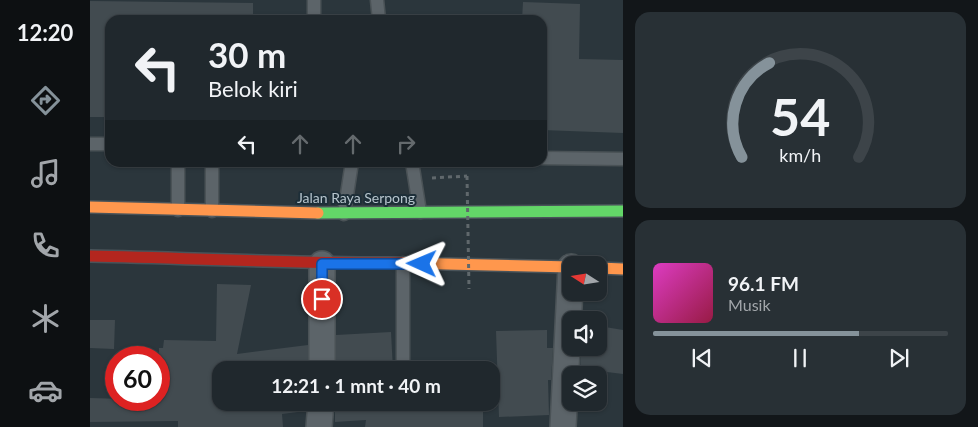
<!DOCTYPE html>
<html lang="id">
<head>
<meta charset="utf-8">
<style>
	:root { --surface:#20282d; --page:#283035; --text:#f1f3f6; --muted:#a2a6aa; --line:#3d4449; --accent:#85929a }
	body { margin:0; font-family:Lato,sans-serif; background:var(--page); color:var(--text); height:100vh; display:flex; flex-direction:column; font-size:19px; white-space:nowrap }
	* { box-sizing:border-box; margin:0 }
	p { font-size:16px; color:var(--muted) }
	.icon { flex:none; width:28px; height:28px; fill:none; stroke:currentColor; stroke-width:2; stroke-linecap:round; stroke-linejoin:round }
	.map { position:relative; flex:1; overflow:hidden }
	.sheet { display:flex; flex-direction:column; gap:12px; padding:12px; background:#121619; width:355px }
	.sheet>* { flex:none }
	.top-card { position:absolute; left:15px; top:15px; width:442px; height:152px; border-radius:15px; box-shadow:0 1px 4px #0004,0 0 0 1px var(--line); background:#20282d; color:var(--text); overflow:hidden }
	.needle { width:32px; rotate:282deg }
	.tools { position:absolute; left:472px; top:256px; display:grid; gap:10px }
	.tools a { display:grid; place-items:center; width:45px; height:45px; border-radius:10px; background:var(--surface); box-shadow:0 1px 4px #0004,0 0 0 1px var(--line); font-size:25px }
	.speed { position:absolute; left:15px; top:346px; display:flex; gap:10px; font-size:25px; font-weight:700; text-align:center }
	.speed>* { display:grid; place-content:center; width:65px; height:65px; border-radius:50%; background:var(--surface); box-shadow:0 1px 4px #0004,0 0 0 1px var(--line); line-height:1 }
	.speed .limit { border:8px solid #d22; background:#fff; color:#111 }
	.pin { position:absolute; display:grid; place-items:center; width:42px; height:42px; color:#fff; margin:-21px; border:2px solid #fff; border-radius:50%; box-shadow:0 1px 5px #0007 }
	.me { position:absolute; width:55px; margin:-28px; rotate:271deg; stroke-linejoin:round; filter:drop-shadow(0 0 4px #0008) }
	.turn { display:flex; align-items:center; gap:18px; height:105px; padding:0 20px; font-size:22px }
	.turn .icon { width:65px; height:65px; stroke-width:2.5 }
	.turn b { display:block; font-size:35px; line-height:42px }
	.lanes { display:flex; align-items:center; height:48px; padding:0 20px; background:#0003; justify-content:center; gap:25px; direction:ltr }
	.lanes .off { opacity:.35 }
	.sheet .widget { flex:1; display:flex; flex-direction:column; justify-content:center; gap:8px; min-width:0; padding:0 18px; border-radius:15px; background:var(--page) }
	.sheet .dial { align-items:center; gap:0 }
	.dial svg { height:130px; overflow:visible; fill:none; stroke:var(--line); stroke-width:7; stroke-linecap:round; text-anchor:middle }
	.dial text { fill:var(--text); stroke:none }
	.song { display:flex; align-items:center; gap:15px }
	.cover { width:60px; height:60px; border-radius:8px; background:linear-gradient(135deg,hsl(310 70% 55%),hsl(340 70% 35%)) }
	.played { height:5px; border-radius:2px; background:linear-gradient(90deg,var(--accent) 70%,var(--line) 70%) }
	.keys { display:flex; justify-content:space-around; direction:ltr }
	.trip { position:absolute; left:122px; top:361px; width:288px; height:50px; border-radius:15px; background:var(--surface); box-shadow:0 1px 4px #0004,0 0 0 1px var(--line); font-weight:700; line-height:50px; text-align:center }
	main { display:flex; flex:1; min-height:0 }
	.tabs { display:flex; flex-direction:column; width:90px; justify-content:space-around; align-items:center; background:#0d1012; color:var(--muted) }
	.tabs .icon { width:35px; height:35px }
	.tabs .current { color:var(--accent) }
	.tabs b { font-size:22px; color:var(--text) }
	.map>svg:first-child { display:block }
	.building { fill:#424b50 }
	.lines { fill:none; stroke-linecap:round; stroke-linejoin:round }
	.lane-casing { stroke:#4a5256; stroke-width:15 }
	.street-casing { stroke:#4a5256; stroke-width:28 }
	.fast-casing { stroke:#495359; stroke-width:14 }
	.slow-casing { stroke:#495359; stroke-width:14 }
	.jam-casing { stroke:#495359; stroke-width:14 }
	.path { stroke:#60686c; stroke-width:3; stroke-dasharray:4 4; stroke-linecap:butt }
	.lane { stroke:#5c6469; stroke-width:12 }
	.street { stroke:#5c6469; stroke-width:25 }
	.fast { stroke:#63d668; stroke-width:11 }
	.slow { stroke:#ff974d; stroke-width:11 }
	.jam { stroke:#b3261e; stroke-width:11 }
	.path-bridge { stroke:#60686c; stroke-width:3; stroke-dasharray:4 4; stroke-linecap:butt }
	.route-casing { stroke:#114b97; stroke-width:12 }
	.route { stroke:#1a73e8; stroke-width:9 }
	.labels { text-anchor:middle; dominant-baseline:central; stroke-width:4; stroke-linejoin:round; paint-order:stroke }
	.street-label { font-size:14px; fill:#b6c4cc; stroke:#1d2e38 }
</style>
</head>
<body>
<main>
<nav class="tabs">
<b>12:20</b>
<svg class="icon current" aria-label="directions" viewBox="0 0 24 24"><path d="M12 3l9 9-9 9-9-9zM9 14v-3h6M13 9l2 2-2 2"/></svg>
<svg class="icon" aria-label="music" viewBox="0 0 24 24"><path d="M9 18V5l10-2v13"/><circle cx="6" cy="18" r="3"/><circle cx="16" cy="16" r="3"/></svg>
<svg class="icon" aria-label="phone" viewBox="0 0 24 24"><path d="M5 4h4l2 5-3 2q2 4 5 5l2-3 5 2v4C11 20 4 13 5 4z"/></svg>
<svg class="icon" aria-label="climate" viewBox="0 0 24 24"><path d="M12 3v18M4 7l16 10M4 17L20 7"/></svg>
<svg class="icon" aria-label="car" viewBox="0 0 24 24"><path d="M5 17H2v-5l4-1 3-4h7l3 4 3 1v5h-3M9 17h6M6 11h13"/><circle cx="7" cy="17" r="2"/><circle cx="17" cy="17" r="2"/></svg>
</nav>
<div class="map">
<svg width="533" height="427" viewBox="0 0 533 427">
	<rect width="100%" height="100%" fill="#2b363c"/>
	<g class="building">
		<polygon points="0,1 163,3 163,20 20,20 20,117 0,117"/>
		<polygon points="433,2 490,4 489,59 533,60 533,133 452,130 452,20 432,20"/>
		<polygon points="127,284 161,285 147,354 218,345 218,370 131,370 131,402 217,402 216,411 192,414 193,427 88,427 88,421 0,422 0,398 69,400 69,348 73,348 74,340 126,341"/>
		<polygon points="0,320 25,320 24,349 0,348"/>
		<polygon points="509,326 533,330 533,374 517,372 515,388 509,387 509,375 490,375 491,348 509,348"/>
		<polygon points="457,330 457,348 463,348 461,380 458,380 459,415 409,417 406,331"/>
		<polygon points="301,332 303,370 246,370 246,335"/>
		<polygon points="245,402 393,402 393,427 275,427 276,420 245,422"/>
	</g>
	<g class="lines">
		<defs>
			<g id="lane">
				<polyline points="287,0 289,20"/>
				<polyline points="224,20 224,0"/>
				<polyline points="0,144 20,144"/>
				<polyline points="452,158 533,159"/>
				<polyline points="88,162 88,210"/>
				<polyline points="322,162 330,212"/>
				<polyline points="122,211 122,162"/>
				<polyline points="254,214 262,162"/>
				<polyline points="313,263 313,370"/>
			</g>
			<g id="street">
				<polyline points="232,264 232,370"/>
				<polyline points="229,427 231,402"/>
				<polyline points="473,427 481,267"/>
			</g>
			<polyline id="fast" points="228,213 533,211"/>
			<g id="slow">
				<polyline points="0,207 228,213"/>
				<polyline points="313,263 481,267"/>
				<polyline points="509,268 533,269"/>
			</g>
			<path id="jam" d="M 0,256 C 104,258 209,264 313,263"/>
		</defs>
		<use href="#lane" class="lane-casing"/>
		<use href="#street" class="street-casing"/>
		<use href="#fast" class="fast-casing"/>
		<use href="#slow" class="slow-casing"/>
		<use href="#jam" class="jam-casing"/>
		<polyline class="path" points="342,178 377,176"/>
		<use href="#lane" class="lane"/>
		<use href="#street" class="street"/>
		<use href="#fast" class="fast"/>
		<use href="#slow" class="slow"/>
		<use href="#jam" class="jam"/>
		<polyline class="path-bridge" points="377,176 379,289"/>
	</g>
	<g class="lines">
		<defs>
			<polyline id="route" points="232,299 232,264 332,264"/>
		</defs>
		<use href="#route" class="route-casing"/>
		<use href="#route" class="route"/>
	</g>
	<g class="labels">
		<g class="street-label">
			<text x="266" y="197">Jalan Raya Serpong</text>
		</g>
	</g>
</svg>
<div class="tools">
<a><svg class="needle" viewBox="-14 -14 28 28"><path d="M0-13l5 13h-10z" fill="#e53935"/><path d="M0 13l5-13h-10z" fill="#a2a6aa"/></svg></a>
<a><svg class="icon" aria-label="sound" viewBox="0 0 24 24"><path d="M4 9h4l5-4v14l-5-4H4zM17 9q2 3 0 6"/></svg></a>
<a><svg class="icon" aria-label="layers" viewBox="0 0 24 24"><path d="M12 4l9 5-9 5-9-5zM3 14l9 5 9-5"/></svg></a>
</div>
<div class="speed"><div class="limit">60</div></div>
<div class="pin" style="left:232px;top:299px;background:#d93025"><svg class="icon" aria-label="arrive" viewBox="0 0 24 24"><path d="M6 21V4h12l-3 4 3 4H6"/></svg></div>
<svg class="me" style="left:332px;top:264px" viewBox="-20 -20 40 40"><path d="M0-17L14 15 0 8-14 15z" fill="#1a73e8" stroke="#fff" stroke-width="4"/></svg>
<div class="trip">12:21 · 1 mnt · 40 m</div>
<div class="top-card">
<div class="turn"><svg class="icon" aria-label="left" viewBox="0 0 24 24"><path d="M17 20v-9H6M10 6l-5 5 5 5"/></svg><div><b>30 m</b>Belok kiri</div></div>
<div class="lanes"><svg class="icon" aria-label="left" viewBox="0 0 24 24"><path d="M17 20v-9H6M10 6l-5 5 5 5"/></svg><svg class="icon off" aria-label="ahead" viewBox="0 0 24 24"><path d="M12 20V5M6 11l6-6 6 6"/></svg><svg class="icon off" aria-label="ahead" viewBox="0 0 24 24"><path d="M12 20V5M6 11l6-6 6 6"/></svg><svg class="icon off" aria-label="right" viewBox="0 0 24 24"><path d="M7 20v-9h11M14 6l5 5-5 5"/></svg></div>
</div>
</div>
<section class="sheet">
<div class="widget dial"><svg viewBox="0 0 100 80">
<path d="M14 69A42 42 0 1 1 86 69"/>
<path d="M14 69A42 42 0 0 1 31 11" stroke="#85929a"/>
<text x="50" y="56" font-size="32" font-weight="700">54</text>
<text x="50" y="72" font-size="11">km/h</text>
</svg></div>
<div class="widget">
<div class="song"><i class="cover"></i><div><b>96.1 FM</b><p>Musik</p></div></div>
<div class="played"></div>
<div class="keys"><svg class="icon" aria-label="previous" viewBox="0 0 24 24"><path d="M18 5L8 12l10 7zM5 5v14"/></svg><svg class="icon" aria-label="pause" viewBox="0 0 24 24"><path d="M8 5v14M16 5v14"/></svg><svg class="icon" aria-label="next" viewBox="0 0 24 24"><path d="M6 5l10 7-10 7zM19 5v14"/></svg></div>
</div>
</section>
</main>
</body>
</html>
